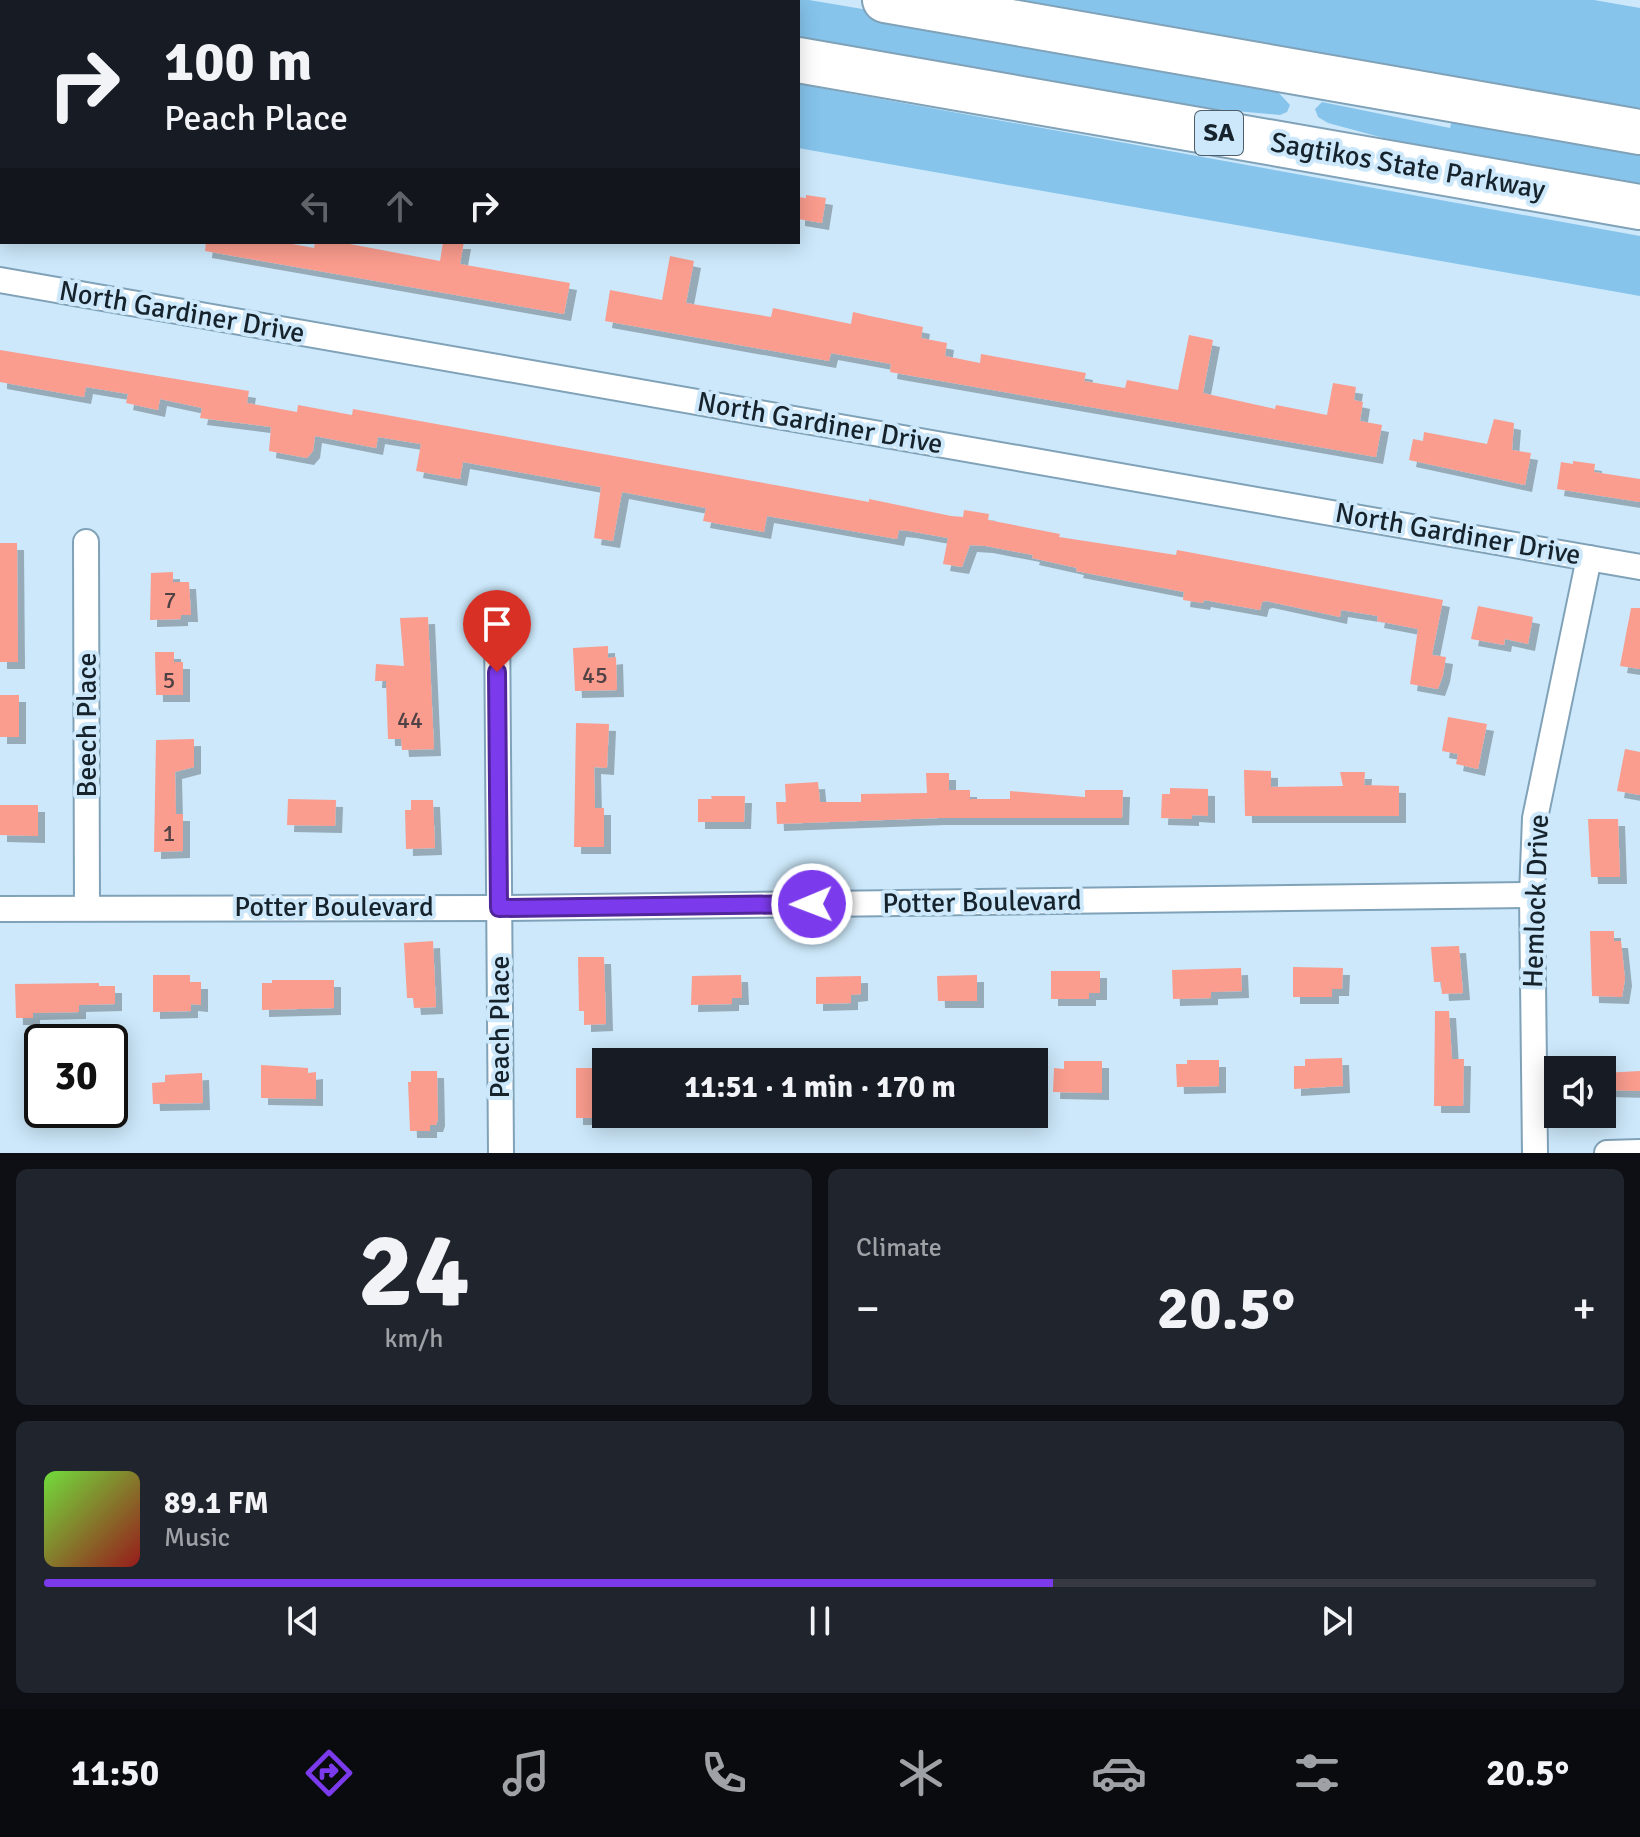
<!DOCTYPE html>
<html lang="en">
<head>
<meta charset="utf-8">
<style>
	:root { --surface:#171b24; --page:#20242c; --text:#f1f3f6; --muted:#9ea1a6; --line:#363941; --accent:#7c3aed }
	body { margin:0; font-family:Signika,sans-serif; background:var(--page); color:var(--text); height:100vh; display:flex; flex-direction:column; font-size:30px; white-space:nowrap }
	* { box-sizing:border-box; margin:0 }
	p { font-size:26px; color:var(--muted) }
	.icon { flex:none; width:44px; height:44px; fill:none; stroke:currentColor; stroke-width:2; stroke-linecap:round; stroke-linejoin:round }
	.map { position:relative; height:1153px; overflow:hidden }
	.drawer { display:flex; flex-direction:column; gap:16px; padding:16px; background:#0d0f14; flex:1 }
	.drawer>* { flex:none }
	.banner { position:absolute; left:0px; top:0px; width:800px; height:244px; box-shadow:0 4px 20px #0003; background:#171b24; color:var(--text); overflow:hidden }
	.fabs { position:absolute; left:1544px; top:1056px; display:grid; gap:16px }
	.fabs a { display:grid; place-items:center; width:72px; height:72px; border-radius:0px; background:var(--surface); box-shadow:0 4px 20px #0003; font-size:40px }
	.speed { position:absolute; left:24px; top:1024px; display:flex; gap:16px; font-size:40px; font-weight:700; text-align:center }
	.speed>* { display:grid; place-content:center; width:104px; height:104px; border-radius:50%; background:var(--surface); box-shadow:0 4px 20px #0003; line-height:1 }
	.speed .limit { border:4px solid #111; border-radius:12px; background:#fff; color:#111 }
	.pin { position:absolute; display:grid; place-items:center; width:68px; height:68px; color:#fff; margin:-82px -34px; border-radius:50% 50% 50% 0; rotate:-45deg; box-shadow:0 0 8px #0007 }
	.pin .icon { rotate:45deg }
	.me { position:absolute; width:88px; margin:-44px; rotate:269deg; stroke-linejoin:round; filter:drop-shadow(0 0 6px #0008) }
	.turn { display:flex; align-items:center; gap:28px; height:168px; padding:0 32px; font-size:36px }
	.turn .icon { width:104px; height:104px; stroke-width:2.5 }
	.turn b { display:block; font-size:56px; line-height:68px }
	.lanes { display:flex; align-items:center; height:76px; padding:0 32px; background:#0003; justify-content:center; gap:40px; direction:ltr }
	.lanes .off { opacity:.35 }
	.big { font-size:60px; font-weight:800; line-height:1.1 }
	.drawer .widget { flex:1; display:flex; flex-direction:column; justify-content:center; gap:12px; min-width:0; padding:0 28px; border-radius:12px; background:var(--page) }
	.drawer .dial { align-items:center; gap:0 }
	.dial b { font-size:104px; line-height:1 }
	.song { display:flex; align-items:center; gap:24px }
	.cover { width:96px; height:96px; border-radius:12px; background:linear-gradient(135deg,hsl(100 70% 55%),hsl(0 70% 35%)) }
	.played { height:8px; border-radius:4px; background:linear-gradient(90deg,var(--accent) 65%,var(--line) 65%) }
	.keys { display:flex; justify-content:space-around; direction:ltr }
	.heat { display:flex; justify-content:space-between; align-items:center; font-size:44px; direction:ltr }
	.drawer .tiles { flex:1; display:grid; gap:16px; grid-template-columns:1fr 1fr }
	.widget:last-child { grid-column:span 2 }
	.trip { position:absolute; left:592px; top:1048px; width:456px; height:80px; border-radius:0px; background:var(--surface); box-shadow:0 4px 20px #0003; font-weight:800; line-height:80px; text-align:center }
	.tab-bar { display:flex; height:128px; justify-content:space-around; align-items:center; background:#090b0e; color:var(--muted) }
	.tab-bar .icon { width:56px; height:56px }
	.tab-bar .current { color:var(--accent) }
	.tab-bar b { font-size:36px; color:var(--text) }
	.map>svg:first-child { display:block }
	.green { fill:#86c4ec }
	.building { fill:#fa9c8e; filter:url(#shadow) }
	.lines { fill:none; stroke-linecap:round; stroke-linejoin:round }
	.street-casing { stroke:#80a2b8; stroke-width:28 }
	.highway-casing { stroke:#80a2b8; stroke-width:48 }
	.street { stroke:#fff; stroke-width:24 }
	.highway { stroke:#fff; stroke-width:44 }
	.route-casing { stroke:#51269a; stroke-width:20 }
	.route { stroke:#7c3aed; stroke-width:14 }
	.labels { text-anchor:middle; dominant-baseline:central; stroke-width:8; stroke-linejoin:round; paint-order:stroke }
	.number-label { font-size:24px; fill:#4f4144 }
	.shield { fill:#cce8fa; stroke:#4d5e6a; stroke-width:2 }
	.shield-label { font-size:26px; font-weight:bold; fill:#16232c }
	.street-label { font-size:28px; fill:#16232c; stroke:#cce8fa }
</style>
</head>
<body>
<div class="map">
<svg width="1640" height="1153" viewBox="0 0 1640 1153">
	<defs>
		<filter id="shadow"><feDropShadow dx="7" dy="7" stdDeviation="0" flood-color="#0004"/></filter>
	</defs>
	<rect width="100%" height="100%" fill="#cce8fa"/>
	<g class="green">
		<polygon points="0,0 312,0 324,2 2,2 2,7"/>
		<polygon points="557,0 809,0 1140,56 1278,92 1290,105 1287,112 1280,115 1145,103 798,42 798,2"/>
		<polygon points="1004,0 1594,0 1640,8 1640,109"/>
		<polygon points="798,84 1640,236 1640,296 798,148"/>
		<polygon points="1322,102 1450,128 1452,119 1640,145 1640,193 1491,167 1328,123 1318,117 1315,109"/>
	</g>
	<g class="building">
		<polygon points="806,195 826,198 822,223 798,219 798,197 806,198"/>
		<polygon points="206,242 282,242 314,248 315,242 339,242 440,261 443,242 464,242 460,264 570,283 564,314 205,251"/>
		<polygon points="670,256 694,261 686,303 771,317 773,308 851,324 853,312 870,316 923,327 921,338 947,343 945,356 980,363 981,354 1086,373 1084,381 1125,388 1127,380 1178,390 1189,335 1213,340 1203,393 1275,409 1276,405 1327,415 1333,383 1356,387 1354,400 1363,402 1360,421 1382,425 1376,457 907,375 890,372 891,364 831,353 829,361 605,321 610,290 662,300"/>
		<polygon points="0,350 249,391 247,403 297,412 298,405 352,415 353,409 869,502 869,499 951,516 963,517 964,510 989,514 988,520 1060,534 1059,537 1176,555 1177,550 1443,600 1432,655 1446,657 1443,675 1438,689 1410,684 1418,629 1377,621 1378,616 1341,610 1340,617 1266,601 1262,602 1260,610 1204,600 1203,603 1183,600 1184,592 1076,571 1077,568 1032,558 1033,555 986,546 970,545 962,567 943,564 948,538 909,531 899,530 897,539 767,516 764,532 703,521 706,508 622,492 613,541 594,538 601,487 463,462 460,479 416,471 421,444 378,437 376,448 315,436 313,451 307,458 269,451 271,427 200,418 202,408 160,399 158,410 126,403 128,394 86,387 84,397 0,382"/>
		<polygon points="1494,419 1514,423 1512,450 1531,453 1525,485 1409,460 1413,439 1423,441 1424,432 1487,444"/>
		<polygon points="1573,461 1595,464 1594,472 1640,479 1640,502 1557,489 1561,462 1573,464"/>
		<polygon points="0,543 17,543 18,662 0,662"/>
		<polygon points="173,572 173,582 189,582 191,615 181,615 181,619 150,620 151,573"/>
		<polygon points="1478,606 1533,617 1528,644 1505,639 1504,645 1471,639"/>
		<polygon points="1631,608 1640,608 1640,669 1620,666"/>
		<polygon points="428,617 434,749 402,750 401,739 388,739 386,681 375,681 376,664 404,666 400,618"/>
		<polygon points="608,646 608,658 616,657 617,690 575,691 573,648"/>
		<polygon points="155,652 174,652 174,662 183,662 183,695 156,695"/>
		<rect x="0" y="695" width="19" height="42"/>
		<polygon points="1448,717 1487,724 1478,769 1456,764 1458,754 1442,751"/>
		<polygon points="576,723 609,724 607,768 594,767 595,808 604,808 604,847 574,847"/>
		<polygon points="194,739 194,767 175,772 176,814 183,814 183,851 154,852 156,740"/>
		<polygon points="1625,749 1640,752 1640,795 1617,791"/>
		<polygon points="1244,770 1271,771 1271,787 1343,786 1340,772 1365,772 1364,785 1399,786 1399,816 1245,816"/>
		<polygon points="926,773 949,773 949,790 970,790 970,799 1010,799 1010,791 1085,797 1085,790 1123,790 1122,818 938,818 777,824 776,802 786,802 785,784 818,782 820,802 861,802 861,794 927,793"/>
		<polygon points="1170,788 1208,789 1208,816 1192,815 1192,819 1161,818 1162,794 1170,794"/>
		<polygon points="711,796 745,796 744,822 698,822 698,799 712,799"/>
		<polygon points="288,799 336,800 335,826 287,825"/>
		<polygon points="411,800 433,800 435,848 406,849 405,810 411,810"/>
		<polygon points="0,805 38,805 38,836 0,835"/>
		<polygon points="1588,819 1618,819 1620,877 1591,877"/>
		<polygon points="1590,931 1614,931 1614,941 1621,941 1625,979 1622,997 1592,996"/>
		<polygon points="433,941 436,1007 414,1008 413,998 407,998 404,943"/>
		<polygon points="1459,946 1463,993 1442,994 1441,982 1434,982 1431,947"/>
		<polygon points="578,957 604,957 606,1024 584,1025 584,1011 579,1011"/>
		<polygon points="1293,967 1343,968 1342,989 1332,989 1332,997 1293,997"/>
		<polygon points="1241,968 1242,991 1211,992 1211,998 1173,999 1172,970"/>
		<polygon points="1051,971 1100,971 1100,993 1089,993 1089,999 1051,999"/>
		<polygon points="153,975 190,975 190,982 201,982 201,1005 191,1004 191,1011 153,1012"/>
		<polygon points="741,975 742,998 732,998 732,1004 691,1005 692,976"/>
		<polygon points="977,975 977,1001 938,1001 937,976"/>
		<polygon points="861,976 861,994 851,995 851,1003 816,1004 816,977"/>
		<polygon points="272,980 334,980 334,1008 262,1010 262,983 272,983"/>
		<polygon points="99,983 99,986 115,986 115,1004 79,1005 79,1012 33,1013 33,1018 16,1018 15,984"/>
		<polygon points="1435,1011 1449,1011 1452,1059 1464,1059 1463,1106 1434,1106"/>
		<polygon points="1342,1058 1343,1086 1294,1089 1294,1066 1305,1066 1305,1059"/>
		<polygon points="1187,1060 1219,1060 1219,1086 1177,1087 1176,1064 1187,1064"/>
		<polygon points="1064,1061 1102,1061 1102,1093 1053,1092 1054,1068 1064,1069"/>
		<polygon points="261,1065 308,1068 308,1073 316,1072 316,1099 261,1098"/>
		<polygon points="576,1068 600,1068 600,1080 606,1080 606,1118 576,1118"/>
		<polygon points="411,1071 437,1071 438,1119 436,1125 430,1125 430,1131 410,1131 408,1082 411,1082"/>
		<polygon points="1640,1071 1640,1091 1602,1090 1602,1073"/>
		<polygon points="202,1073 203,1103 153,1104 152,1083 165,1082 165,1075"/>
	</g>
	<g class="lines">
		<defs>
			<g id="street">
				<polyline points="0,280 1640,567"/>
				<polyline points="86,542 87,908"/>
				<polyline points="497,613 501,1153"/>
				<polyline points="0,909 499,908 1532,895"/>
				<polyline points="1535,1153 1532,895 1535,818 1589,558"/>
				<polyline points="1607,1153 1640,1152"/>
			</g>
			<g id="highway">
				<polyline points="451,0 463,2"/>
				<polyline points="885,0 1640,132"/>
				<polyline points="798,60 1640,207"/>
			</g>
		</defs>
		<use href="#street" class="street-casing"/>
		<use href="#highway" class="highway-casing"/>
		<use href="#street" class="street"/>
		<use href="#highway" class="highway"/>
	</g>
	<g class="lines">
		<defs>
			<polyline id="route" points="497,672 499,908 812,904"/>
		</defs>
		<use href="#route" class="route-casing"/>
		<use href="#route" class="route"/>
	</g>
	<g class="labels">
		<g class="number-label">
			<text x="170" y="600">7</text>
			<text x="595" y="675">45</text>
			<text x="169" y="680">5</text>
			<text x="410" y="720">44</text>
			<text x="169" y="833">1</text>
		</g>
		<rect class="shield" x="1195" y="111" width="48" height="44" rx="6"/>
		<g class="shield-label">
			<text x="1219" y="133">SA</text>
		</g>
		<g class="street-label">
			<text transform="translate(1408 166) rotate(10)">Sagtikos State Parkway</text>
			<text transform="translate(182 312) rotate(10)">North Gardiner Drive</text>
			<text transform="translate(820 423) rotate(10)">North Gardiner Drive</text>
			<text transform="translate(1458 534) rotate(10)">North Gardiner Drive</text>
			<text transform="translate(87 725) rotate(-90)">Beech Place</text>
			<text transform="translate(1536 901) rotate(-88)">Hemlock Drive</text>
			<text transform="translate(982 902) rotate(-1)">Potter Boulevard</text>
			<text x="334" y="907">Potter Boulevard</text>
			<text transform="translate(500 1027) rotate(-90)">Peach Place</text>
		</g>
	</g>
</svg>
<div class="fabs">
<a><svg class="icon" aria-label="sound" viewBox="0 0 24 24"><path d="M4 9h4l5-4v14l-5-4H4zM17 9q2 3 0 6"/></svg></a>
</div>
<div class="speed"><div class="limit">30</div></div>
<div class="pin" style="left:497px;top:672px;background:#d93025"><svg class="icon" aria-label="arrive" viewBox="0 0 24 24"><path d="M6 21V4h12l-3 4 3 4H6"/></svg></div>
<svg class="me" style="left:812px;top:904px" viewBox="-20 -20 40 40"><circle r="17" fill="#7c3aed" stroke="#fff" stroke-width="3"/><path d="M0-11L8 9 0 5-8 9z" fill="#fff"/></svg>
<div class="trip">11:51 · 1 min · 170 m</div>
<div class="banner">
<div class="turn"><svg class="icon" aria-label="right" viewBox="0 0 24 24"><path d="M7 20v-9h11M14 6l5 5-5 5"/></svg><div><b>100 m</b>Peach Place</div></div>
<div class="lanes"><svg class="icon off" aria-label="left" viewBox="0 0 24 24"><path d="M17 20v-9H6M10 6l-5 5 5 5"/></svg><svg class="icon off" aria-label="ahead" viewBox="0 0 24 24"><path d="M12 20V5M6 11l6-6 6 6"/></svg><svg class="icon" aria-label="right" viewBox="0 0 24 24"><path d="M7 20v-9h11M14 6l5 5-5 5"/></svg></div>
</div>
</div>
<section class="drawer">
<div class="tiles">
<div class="widget dial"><b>24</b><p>km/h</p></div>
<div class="widget"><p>Climate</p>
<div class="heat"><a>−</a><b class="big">20.5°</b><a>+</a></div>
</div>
<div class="widget">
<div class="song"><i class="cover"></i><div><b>89.1 FM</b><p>Music</p></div></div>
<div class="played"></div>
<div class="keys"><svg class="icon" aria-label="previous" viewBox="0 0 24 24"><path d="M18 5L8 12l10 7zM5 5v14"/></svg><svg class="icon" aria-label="pause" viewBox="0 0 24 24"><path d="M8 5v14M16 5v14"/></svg><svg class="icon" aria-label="next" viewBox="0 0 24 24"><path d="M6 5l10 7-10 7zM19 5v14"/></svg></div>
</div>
</div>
</section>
<nav class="tab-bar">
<b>11:50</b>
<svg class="icon current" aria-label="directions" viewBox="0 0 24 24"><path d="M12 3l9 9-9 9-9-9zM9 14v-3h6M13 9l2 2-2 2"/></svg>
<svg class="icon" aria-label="music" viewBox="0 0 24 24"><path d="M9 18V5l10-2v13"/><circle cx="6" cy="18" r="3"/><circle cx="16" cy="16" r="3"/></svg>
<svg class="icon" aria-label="phone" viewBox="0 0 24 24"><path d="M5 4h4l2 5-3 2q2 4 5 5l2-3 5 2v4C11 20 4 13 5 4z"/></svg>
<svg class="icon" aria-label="climate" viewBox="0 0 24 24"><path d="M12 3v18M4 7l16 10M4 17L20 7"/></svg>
<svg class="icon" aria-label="car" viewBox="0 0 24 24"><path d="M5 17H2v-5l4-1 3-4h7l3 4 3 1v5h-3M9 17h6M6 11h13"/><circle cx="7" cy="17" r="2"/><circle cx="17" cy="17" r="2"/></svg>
<svg class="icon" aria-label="filters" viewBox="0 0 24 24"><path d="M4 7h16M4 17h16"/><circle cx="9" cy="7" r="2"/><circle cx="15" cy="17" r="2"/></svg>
<b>20.5°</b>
</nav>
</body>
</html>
